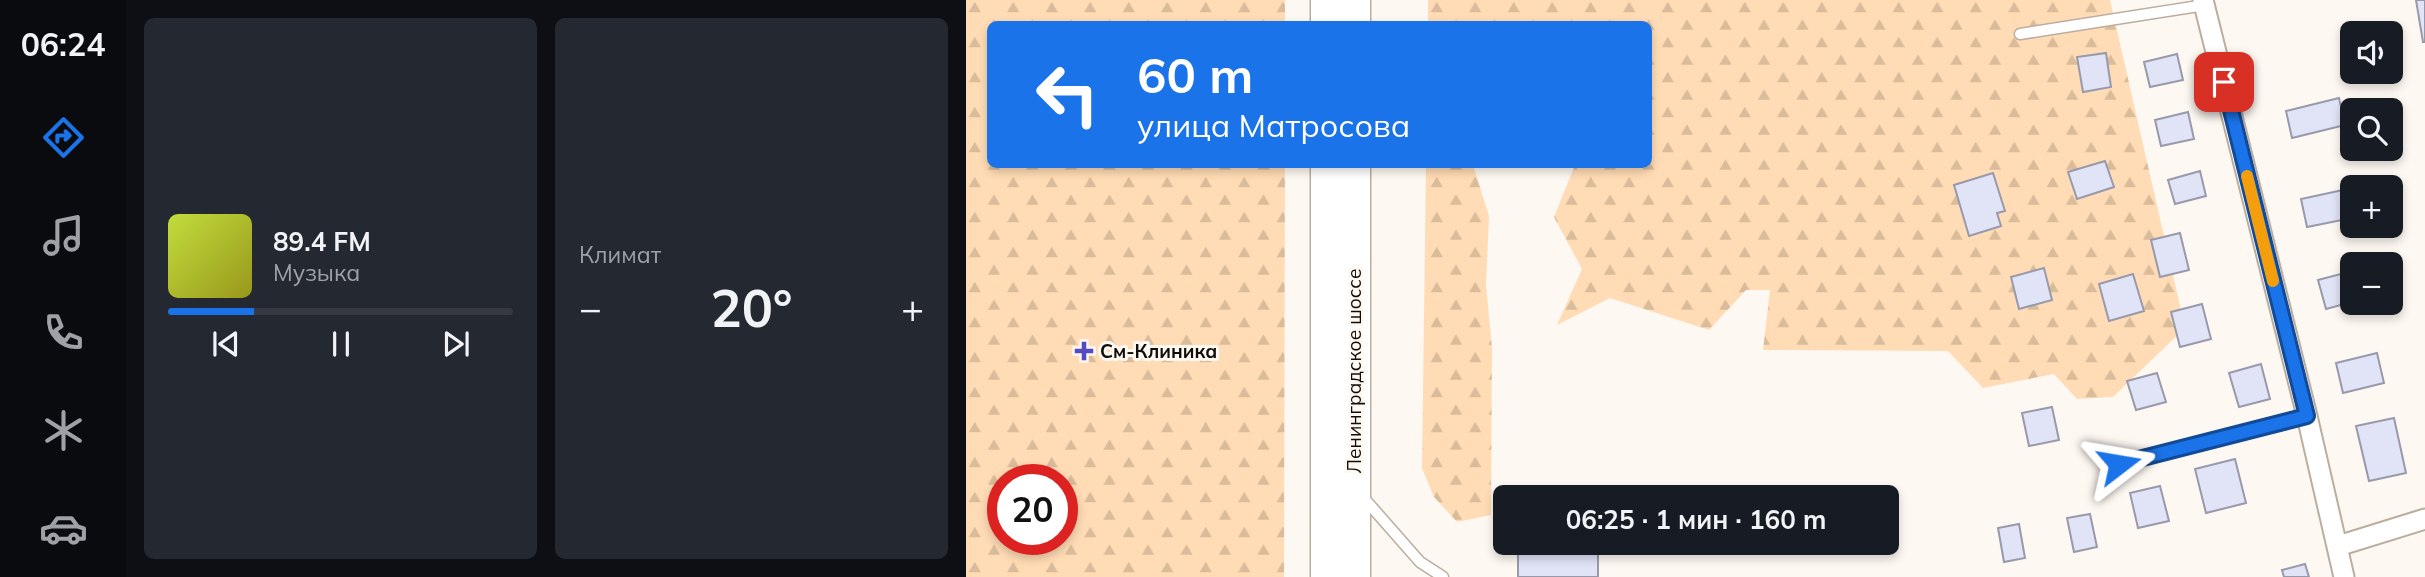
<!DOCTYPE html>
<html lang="ru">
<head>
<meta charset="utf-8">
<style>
	:root { --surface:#171b24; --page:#242831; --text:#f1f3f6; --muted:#9ea1a6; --line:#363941; --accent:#1a73e8 }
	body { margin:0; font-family:Mulish,sans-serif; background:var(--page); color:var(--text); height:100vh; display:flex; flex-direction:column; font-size:26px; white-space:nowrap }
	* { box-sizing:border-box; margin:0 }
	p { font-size:23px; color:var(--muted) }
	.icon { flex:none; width:38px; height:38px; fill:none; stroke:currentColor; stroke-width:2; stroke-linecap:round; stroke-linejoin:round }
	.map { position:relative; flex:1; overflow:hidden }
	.sheet { display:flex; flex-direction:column; gap:18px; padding:18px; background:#0d0f14; width:840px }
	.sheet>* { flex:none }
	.guide { position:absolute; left:21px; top:21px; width:665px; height:147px; border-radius:10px; box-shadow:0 4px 10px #0003; background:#1a73e8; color:#fff; overflow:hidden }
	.tools { position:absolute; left:1374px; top:21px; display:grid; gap:14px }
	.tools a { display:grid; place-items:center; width:63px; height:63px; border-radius:10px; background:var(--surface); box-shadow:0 4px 10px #0003; font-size:35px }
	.speed { position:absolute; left:21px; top:464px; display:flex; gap:14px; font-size:35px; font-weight:700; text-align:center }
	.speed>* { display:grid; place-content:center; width:91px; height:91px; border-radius:50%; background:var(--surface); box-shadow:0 4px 10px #0003; line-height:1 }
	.speed .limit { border:10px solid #d22; background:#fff; color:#111 }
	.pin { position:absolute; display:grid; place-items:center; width:60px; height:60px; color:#fff; margin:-30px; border-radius:14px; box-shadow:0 4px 10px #0006 }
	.me { position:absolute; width:77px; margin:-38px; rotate:76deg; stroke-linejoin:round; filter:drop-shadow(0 0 5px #0008) }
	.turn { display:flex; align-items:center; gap:24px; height:147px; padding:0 35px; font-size:32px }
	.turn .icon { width:91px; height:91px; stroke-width:2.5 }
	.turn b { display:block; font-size:49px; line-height:60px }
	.big { font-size:52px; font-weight:700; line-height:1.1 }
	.sheet .card { flex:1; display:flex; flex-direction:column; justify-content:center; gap:10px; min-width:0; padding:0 24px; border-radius:10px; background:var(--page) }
	.song { display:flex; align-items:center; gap:21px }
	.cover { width:84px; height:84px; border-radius:10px; background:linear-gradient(135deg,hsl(70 70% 55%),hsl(60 70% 35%)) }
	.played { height:7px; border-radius:4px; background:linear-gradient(90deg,var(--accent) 25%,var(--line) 25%) }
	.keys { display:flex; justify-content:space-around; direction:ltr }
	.heat { display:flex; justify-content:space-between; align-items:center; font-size:38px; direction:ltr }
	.sheet .tiles { flex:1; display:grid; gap:18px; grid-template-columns:repeat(2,1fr) }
	.trip { position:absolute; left:527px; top:485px; width:406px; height:70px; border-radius:10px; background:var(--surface); box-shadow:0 4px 10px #0003; font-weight:700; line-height:70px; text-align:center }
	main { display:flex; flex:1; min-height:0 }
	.tabs { display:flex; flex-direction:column; width:126px; justify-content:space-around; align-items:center; background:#090b0e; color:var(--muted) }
	.tabs .icon { width:49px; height:49px }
	.tabs .selected { color:var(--accent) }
	.tabs b { font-size:32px; color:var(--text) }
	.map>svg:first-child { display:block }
	.forest { fill:url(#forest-firs); fill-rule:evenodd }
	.building { fill:#e1e3f6; stroke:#989aac; stroke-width:2 }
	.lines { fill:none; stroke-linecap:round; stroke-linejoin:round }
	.service-casing { stroke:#bbae9f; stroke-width:13 }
	.minor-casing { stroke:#bbae9f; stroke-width:23 }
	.trunk-casing { stroke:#bbae9f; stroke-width:35 }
	.service { stroke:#fff; stroke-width:10 }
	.minor { stroke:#fff; stroke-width:19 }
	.trunk { stroke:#fff; stroke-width:32 }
	.route-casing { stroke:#114b97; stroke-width:18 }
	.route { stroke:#1a73e8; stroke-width:12 }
	.slow { stroke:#f59e0b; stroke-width:12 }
	.poi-dot { fill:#544bc2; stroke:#fef8f2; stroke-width:2.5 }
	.labels { text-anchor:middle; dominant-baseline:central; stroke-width:6; stroke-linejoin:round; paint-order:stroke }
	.poi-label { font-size:19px; font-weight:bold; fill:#100c07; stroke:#fef8f2; text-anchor:start }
	.street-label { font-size:19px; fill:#100c07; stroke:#fef8f2 }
</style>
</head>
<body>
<main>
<nav class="tabs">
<b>06:24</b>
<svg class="icon selected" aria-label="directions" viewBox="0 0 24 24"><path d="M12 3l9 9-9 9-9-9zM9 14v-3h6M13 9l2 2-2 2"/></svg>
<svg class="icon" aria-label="music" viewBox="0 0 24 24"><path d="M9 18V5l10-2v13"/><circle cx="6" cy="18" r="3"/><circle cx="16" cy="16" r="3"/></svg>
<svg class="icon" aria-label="phone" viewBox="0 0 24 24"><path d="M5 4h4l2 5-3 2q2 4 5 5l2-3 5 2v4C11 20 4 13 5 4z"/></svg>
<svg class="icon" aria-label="climate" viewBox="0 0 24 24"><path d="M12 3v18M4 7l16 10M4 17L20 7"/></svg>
<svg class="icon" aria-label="car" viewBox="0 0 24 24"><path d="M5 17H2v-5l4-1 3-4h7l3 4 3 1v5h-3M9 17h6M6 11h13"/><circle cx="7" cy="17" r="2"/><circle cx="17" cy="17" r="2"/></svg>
</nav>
<section class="sheet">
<div class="tiles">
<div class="card">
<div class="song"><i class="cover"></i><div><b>89.4 FM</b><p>Музыка</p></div></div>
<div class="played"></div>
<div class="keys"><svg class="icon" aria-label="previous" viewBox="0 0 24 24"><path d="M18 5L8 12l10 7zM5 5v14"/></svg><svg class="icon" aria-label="pause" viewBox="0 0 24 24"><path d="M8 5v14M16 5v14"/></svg><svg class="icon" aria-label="next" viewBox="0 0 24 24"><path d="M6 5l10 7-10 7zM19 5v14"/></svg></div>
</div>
<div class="card"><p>Климат</p>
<div class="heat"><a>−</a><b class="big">20°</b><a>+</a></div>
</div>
</div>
</section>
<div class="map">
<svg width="1459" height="577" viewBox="0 0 1459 577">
	<defs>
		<pattern id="forest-firs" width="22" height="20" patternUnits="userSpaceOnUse" patternTransform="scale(1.75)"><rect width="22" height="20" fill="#ffdcb5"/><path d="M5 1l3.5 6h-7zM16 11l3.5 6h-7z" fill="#dabc9a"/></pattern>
	</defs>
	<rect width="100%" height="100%" fill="#fef8f2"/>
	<g class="forest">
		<path d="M 0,0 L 319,0 L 319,24 L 24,24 L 24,164 L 319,165 L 318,577 L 0,577 ZM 37,480 L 96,480 L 96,539 L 37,539 Z"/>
		<polygon points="462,0 1144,0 1219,328 1147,397 1111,399 1088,374 1017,388 982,351 797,350 804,290 780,290 743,330 644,298 591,325 616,269 588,217 609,165 682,164 682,24 462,24"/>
		<polygon points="460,165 511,165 508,168 523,216 520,285 526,348 525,515 491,522 468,497 456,468"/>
	</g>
	<g class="building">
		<polygon points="1450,0 1459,0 1459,42 1457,42"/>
		<polygon points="1140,53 1145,87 1117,92 1111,57"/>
		<polygon points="1211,54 1217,80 1184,87 1178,62"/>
		<polygon points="1373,98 1379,125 1326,138 1320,111"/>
		<polygon points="1222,112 1228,139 1195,146 1189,120"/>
		<polygon points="1139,161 1148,187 1111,199 1102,172"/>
		<polygon points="1234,171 1240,196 1209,204 1202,180"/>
		<polygon points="1027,173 1039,211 1031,213 1035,226 1003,236 988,185"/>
		<polygon points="1386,188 1386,218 1341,227 1335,199"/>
		<polygon points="1214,233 1223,270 1194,277 1185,240"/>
		<polygon points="1078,268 1086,300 1053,309 1045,277"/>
		<polygon points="1386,271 1386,302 1360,309 1352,280"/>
		<polygon points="1167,274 1178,311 1143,321 1133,284"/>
		<polygon points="1236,304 1245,339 1214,347 1205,312"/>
		<polygon points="1411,353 1418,383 1377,393 1370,363"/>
		<polygon points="1295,364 1304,399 1273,407 1263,373"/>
		<polygon points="1191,373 1200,402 1170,410 1161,381"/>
		<polygon points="1086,407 1093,440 1063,446 1056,413"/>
		<polygon points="1428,418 1440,473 1403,481 1390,426"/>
		<polygon points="1269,459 1280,503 1240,513 1229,469"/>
		<polygon points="1194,486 1203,521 1172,528 1164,493"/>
		<polygon points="1124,514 1131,547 1108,552 1101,518"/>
		<polygon points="1053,524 1059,558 1038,562 1032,528"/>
		<rect x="552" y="542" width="80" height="35"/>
		<polygon points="1339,564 1343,577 1318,577 1316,570"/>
	</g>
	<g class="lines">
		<defs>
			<g id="service">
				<polyline points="1054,34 1239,5"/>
				<polyline points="1153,464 1341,416"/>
				<polyline points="396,496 454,562 477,577"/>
			</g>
			<g id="minor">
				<polyline points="1237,0 1341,416 1378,577"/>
				<polyline points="1372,546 1459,519"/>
			</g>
			<g id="trunk">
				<polyline points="361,24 361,0"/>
				<polyline points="388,24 388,0"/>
				<polyline points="361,577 361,164"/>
				<polyline points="388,577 388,164"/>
			</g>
		</defs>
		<use href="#service" class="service-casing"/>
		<use href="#minor" class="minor-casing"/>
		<use href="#trunk" class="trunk-casing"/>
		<use href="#service" class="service"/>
		<use href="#minor" class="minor"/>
		<use href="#trunk" class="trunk"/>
	</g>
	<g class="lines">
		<defs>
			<polyline id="route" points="1153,464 1341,416 1258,82"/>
		</defs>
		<use href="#route" class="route-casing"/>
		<use href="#route" class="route"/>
		<polyline class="slow" points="1281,176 1307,281"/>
	</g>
	<path class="poi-dot" d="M114.5 340.5h7v7h7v7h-7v7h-7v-7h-7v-7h7z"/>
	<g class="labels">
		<g class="poi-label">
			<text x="134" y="351">См-Клиника</text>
		</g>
		<g class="street-label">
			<text transform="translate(388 371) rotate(-90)">Ленинградское шоссе</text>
		</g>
	</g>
</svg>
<div class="tools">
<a><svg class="icon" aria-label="sound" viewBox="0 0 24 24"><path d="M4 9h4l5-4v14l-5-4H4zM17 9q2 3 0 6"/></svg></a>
<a><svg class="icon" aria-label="search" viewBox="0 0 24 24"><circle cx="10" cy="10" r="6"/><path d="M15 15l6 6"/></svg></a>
<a>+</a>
<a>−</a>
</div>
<div class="speed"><div class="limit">20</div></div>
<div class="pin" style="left:1258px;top:82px;background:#d93025"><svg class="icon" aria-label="arrive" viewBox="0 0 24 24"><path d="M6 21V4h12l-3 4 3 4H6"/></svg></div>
<svg class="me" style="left:1153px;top:464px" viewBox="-20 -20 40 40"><path d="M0-17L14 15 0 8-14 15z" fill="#1a73e8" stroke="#fff" stroke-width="4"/></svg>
<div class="trip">06:25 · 1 мин · 160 m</div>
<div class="guide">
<div class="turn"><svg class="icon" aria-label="left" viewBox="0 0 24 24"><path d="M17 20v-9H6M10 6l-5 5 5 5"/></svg><div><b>60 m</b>улица Матросова</div></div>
</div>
</div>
</main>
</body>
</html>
